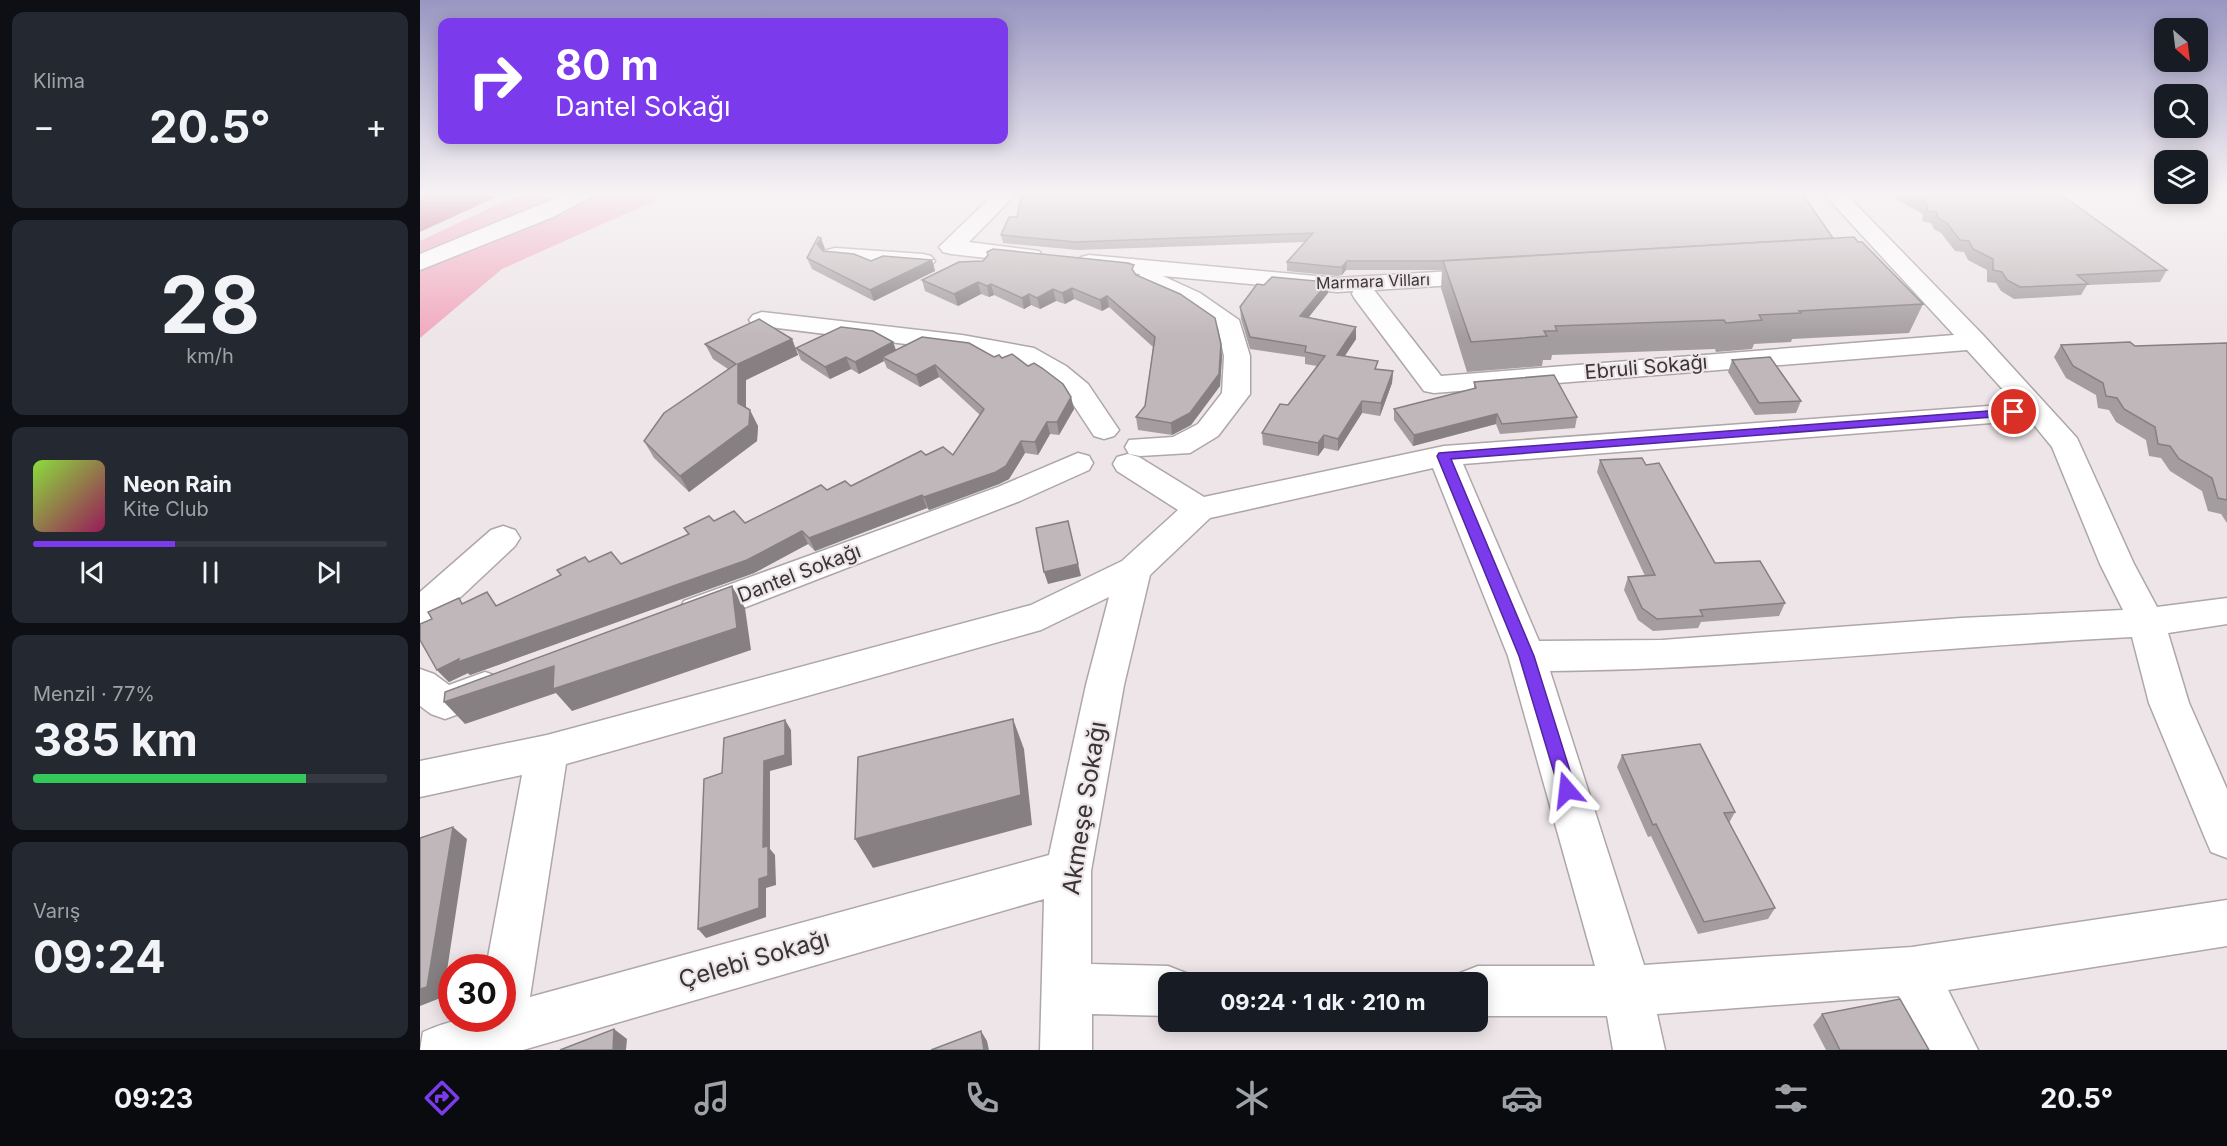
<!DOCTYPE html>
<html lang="tr">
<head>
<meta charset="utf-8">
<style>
	:root { --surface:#171b24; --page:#242831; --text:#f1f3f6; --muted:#9ea1a6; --line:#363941; --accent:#7c3aed }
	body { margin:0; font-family:Inter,sans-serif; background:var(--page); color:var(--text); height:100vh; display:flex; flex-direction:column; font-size:22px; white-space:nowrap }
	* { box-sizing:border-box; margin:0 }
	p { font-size:20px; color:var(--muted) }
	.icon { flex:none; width:33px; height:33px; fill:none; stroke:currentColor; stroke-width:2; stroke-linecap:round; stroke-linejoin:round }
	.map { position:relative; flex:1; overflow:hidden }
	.drawer { display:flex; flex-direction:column; gap:12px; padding:12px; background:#0d0f14; width:420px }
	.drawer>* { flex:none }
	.guide { position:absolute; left:18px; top:18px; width:570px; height:126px; border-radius:12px; box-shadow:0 3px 15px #0003; background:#7c3aed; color:#fff; overflow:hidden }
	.needle { width:39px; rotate:152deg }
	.controls { position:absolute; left:1734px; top:18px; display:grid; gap:12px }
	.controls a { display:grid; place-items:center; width:54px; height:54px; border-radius:12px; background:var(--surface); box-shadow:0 3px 15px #0003; font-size:30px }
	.speed { position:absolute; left:18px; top:954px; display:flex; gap:12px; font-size:30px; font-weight:700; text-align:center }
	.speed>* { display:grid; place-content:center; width:78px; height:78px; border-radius:50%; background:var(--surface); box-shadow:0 3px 15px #0003; line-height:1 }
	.speed .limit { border:9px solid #d22; background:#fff; color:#111 }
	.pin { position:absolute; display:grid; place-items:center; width:51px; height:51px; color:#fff; margin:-26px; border:3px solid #fff; border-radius:50%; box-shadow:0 2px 6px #0007 }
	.me { position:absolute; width:66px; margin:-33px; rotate:343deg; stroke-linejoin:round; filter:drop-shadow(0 0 4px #0008) }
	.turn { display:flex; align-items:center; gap:21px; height:126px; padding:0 18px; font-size:27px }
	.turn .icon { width:78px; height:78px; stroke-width:2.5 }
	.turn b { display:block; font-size:42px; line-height:51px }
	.big { font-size:45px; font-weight:700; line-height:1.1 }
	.drawer .card { flex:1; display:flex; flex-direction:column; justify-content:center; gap:9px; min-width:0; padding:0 21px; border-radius:12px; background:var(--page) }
	.drawer .dial { align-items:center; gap:0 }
	.dial b { font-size:78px; line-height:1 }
	.song { display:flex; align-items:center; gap:18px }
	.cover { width:72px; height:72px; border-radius:9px; background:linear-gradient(135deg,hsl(90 70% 55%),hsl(330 70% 35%)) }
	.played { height:6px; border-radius:3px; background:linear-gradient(90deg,var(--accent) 40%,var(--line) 40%) }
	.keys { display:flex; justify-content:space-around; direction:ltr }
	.heat { display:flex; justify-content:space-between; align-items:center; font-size:33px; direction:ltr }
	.charge { height:9px; border-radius:4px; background:linear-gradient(90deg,#34c759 77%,var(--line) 0) }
	.trip { position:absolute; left:738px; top:972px; width:330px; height:60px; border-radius:12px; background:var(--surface); box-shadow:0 3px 15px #0003; font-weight:700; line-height:60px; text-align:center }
	.dock { display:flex; height:96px; justify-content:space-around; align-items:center; background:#090b0e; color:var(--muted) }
	.dock .icon { width:42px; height:42px }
	.dock .current { color:var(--accent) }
	.dock b { font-size:27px; color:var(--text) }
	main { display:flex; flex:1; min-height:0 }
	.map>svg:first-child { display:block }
	.green { fill:#f1a8bf }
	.water { fill:#c36888 }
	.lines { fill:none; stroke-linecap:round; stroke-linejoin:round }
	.minor-casing { stroke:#aea6a8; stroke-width:3 }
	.minor { fill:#fff; fill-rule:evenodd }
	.wall { fill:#a49d9f }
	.shaded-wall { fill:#868082 }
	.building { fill:#bfb7b9; stroke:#868082; stroke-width:1.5 }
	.route { fill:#7c3aed; stroke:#51269a; stroke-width:1.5 }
	.labels { text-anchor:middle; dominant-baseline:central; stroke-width:4.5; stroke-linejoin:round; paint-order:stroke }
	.far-street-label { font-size:16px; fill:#383536; stroke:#ede5e7 }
	.street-label { font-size:20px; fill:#383536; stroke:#ede5e7 }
	.near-street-label { font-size:24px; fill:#383536; stroke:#ede5e7 }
</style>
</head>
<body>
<main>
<section class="drawer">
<div class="card"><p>Klima</p>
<div class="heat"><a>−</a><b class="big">20.5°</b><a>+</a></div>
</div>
<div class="card dial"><b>28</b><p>km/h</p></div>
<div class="card">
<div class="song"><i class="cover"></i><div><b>Neon Rain</b><p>Kite Club</p></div></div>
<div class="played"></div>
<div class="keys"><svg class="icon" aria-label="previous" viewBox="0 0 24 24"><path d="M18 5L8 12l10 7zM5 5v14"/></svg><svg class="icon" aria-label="pause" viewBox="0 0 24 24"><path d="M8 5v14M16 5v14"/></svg><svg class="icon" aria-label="next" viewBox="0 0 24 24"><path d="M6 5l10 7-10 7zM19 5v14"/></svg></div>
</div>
<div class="card"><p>Menzil · 77%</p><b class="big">385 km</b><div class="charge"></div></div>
<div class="card"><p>Varış</p><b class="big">09:24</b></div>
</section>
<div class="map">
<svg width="1807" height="1050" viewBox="0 0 1807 1050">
	<rect width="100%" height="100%" fill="#ede5e7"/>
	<polygon class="green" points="104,192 254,192 82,269 0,338 0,241"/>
	<polygon class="water" points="0,192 87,192 0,232"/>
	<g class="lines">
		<defs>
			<g id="minor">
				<polygon points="150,192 176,192 173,196 133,217 0,270 0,254"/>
				<polygon points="576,192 598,192 549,242 619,251 623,256 619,261 611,263 531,254 523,252 519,247"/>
				<path d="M 1402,192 L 1424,192 L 1563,335 L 1657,438 L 1714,564 L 1737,607 L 1807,598 L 1807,624 L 1748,633 L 1769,703 L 1807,789 L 1807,858 L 1791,852 L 1785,838 L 1729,703 L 1712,637 C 1518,647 1325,669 1130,671 L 1224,965 L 1492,947 L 1807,900 L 1807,946 L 1528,990 L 1558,1050 L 1505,1050 L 1479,996 L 1237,1014 L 1245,1050 L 1193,1050 L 1187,1016 L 1058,1016 L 1058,982 L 1037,982 L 1040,973 L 1058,966 L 1175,966 L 1088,656 L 1013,468 L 790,518 L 730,575 L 704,685 L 671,871 L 671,964 L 748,966 L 766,973 L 769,982 L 748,982 L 748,1016 L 672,1014 L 672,1050 L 620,1050 L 624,899 L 103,1050 L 0,1050 L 3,1032 C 35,1018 48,1018 82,1018 L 82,968 L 66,968 L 102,775 L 0,797 L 0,761 L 127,735 L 611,605 L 702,561 L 758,510 L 697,471 L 693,464 L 697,457 L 708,454 L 719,457 L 784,497 L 1024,446 L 1596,404 L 1547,350 L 1014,393 L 1004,391 L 935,299 L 932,294 L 933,291 L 917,292 L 743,276 L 780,293 L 819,320 L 830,356 L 830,394 L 798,436 L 770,453 L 720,456 L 709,454 L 705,447 L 709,440 L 753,437 L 778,424 L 802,393 L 804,356 L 798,328 L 762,303 L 719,284 L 716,279 L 720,274 L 661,267 L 657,262 L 661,257 L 669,255 L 917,278 L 1066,269 L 1075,271 L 1078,276 L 1075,281 L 1066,283 L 954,290 L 1021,376 L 1534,335 ZM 1610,420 L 1632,447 L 1680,564 L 1703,610 L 1541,618 L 1242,640 L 1119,641 L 1043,464 ZM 689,597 L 666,685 L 629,855 L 110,997 L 146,764 L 621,630 Z"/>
				<polygon points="415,248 503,254 511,256 515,261 511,266 503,268 407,260 403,255 407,250"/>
				<polygon points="342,312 542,335 614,348 646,366 668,384 699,430 694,436 684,439 674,436 647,395 626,378 596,361 542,351 333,325 329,320 333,315"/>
				<polygon points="658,453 669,456 673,463 669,470 600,501 290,621 277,624 264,621 259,611 264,601 578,487"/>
				<polygon points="83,526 95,530 100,538 95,546 13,623 0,627 0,592 71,530"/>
				<polygon points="0,669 14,674 29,685 65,672 79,677 84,688 79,699 25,719 11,714 0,706"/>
			</g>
		</defs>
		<use href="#minor" class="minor-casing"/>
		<use href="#minor" class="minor"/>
	</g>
	<g class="wall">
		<polygon points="1462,192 1637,192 1747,270 1740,282 1667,285 1661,295 1594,299 1581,291 1576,283 1567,282 1567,270 1548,260 1544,252 1535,251 1521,233 1514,229 1511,223 1502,221 1503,214"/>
		<polygon points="589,217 1413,238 1438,242 1503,304 1489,333 1372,339 1371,342 1334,344 1332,349 1296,352 1295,349 1132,355 1131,360 1123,360 1122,366 1047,372 1021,288 1022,270 926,270 922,275 917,276 867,271 867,262 885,242 658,250 583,243 581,235"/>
		<polygon points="401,238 405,249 403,251 451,261 512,260 515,271 454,301 392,269 387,258"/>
		<polygon points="715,273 802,356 800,386 771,425 752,435 718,430 716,417 725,406 733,347 689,307 682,311 654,299 645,304 636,301 620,309 611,305 604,309 574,295 569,297 561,294 538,306 505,291 502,280"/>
		<polygon points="908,293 888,317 936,327 936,339 925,356 957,369 973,371 972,383 960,416 942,413 918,451 904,448 898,456 843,445 842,433 868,405 897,366 885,364 885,357 830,349 821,319 820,307"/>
		<polygon points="372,339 378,355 326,380 326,408 338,426 337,441 269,492 234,458 224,441 308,369 293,359 285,344"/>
		<polygon points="473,342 476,350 582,358 608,366 651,397 654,409 639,435 630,434 618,455 605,453 589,479 579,484 509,510 507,508 395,551 388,544 334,573 50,675 48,673 29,682 17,670 44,603 78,605 169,562 201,564 268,534 264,528 294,521 325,523 407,490 431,486 506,455 533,455 560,415 519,377 500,387 467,368 464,361 439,374 431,369 410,379 381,360 376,348"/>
		<polygon points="1807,343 1807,523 1801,514 1788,511 1782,491 1750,471 1741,458 1729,456 1726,440 1696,422 1689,410 1678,408 1676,395 1646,378 1634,357 1641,345 1715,346"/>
		<polygon points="1312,360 1381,401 1376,413 1335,415 1308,372"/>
		<polygon points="1054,382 1157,417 1155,428 1080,434 1076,424 993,446 974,420 974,409 1054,389"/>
		<polygon points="1180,460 1226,465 1295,563 1365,603 1359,616 1281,622 1278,628 1233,631 1218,620 1204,590 1208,577 1225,576 1177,472"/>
		<polygon points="1202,755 1315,812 1309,823 1355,908 1348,919 1278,934 1231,836 1228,837 1197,767"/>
		<polygon points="1402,1014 1509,1050 1406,1050 1393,1025"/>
	</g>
	<g class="shaded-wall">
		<polygon points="401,238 405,249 401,255 397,244"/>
		<polygon points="512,260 515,271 454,301 450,290"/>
		<polygon points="927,261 926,270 922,275 922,267"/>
		<polygon points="558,282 561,294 538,306 534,294"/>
		<polygon points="908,282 908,293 881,327 880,316"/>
		<polygon points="571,284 574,295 569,297 567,286"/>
		<polygon points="652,288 654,299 645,304 642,293"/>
		<polygon points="633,289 636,301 620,309 617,298"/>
		<polygon points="609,294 611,305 604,309 602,298"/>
		<polygon points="687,296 689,307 682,311 680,300"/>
		<polygon points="936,327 936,339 917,367 917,355"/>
		<polygon points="372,339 378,355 326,380 326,419 318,403 318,364"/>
		<polygon points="473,342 477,354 462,357 464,361 439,374 435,362"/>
		<polygon points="801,344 802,356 800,386 771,425 752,435 751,423"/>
		<polygon points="426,357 431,369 410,379 405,367"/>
		<polygon points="515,365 519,377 500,387 496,375"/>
		<polygon points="973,371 972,383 960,416 961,403"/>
		<polygon points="651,397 654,409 639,435 637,422"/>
		<polygon points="942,401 942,413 918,451 918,439"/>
		<polygon points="330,410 338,426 337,441 269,492 260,476"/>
		<polygon points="1077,414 1076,424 993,446 994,435"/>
		<polygon points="627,422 630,434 618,455 615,442"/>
		<polygon points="904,435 904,448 898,456 898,443"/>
		<polygon points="601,441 605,453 589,479 579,484 509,510 504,497"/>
		<polygon points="502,495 507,508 395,551 389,538"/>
		<polygon points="648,521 661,576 628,584 624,572"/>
		<polygon points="382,531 388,544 334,573 50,675 48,673 29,682 17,670 39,659"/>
		<polygon points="312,586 325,608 331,650 152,711 136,693 45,724 24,702"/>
		<polygon points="593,719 604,749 612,825 453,868 435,839"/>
		<polygon points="365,720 371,730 372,765 350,771 350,849 355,855 356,885 346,888 346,917 286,938 278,929 339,879 343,847 344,761"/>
		<polygon points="33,827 47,839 23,997 0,1006 0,1008 0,989"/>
		<polygon points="194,1029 207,1039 206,1050 193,1050"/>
		<polygon points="561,1031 567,1041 569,1050 564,1050"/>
	</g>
	<g class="building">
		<polygon points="602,192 1381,192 1413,238 1016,261 927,261 922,267 917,267 867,262 893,233 656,242 581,235 589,217 597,217"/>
		<polygon points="1486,192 1637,192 1747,270 1657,275 1668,284 1600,287 1587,280 1582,272 1573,270 1573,259 1553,249 1549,241 1540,240 1526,222 1519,219 1516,212 1507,211 1508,203"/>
		<polygon points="398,237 401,238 397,244 403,251 434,254 451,261 463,256 512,260 450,290 387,258"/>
		<polygon points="1434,237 1438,242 1442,242 1503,304 1379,311 1381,313 1339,315 1342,320 1306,323 1304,320 1135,326 1137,331 1124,331 1127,336 1051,342 1023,261"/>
		<polygon points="573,249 708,263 714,265 712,269 716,275 760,294 795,318 801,344 799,374 770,413 751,423 716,417 725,406 735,337 687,296 680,300 652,288 642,293 633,289 617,298 609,294 602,298 571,284 567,286 558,282 534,294 502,280 539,262 563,261 568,255 567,252"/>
		<polygon points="852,277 908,282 880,316 936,327 917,355 958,361 955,369 973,371 961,403 942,401 918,439 904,435 898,443 842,433 860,404 868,405 905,356 885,352 886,346 830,337 820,307 837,284 844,285"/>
		<polygon points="339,319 372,339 318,364 318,403 330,410 329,425 260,476 224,441 244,413 316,364 285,344"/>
		<polygon points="421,327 453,331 473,342 435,362 426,357 405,367 376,348"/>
		<polygon points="502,337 549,343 574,357 579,355 582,358 592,354 608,366 614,363 622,368 643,384 651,397 637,422 627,422 615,442 601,441 586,466 576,472 504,497 502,495 389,538 382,531 327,560 38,662 39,659 17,670 0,640 0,624 12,619 8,612 39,598 42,604 67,592 76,606 141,575 137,570 165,557 169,562 191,552 201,564 269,534 264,528 289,516 294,521 314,511 325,523 401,485 407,490 425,481 431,486 501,451 506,455 523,447 533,455 564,409 515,365 496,375 462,357"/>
		<polygon points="1710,342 1715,346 1807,343 1807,500 1798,498 1792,478 1759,459 1750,446 1738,444 1735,427 1704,409 1697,398 1686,396 1683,383 1653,366 1641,345"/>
		<polygon points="1350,357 1381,401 1339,403 1312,360"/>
		<polygon points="1134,375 1157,417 1082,424 1077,414 994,435 974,409 1056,388 1054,382"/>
		<polygon points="1222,458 1226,465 1239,463 1295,563 1340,561 1365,603 1280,610 1283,616 1237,619 1222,608 1208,577 1235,575 1180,460"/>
		<polygon points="648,521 658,564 624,572 616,528"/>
		<polygon points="312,586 317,628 133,689 134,666 24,702 25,692"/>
		<polygon points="593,719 601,795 435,839 438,757"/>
		<polygon points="365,720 365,755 344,761 343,847 348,846 348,876 339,879 339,908 278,929 284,779 302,773 304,738"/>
		<polygon points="1280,744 1315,812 1304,813 1355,908 1284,922 1236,824 1233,825 1202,755"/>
		<polygon points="33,827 7,987 0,989 0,838"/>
		<polygon points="1480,999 1509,1050 1420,1050 1402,1014"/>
		<polygon points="194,1029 193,1050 140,1050"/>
		<polygon points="561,1031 564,1050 511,1050"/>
	</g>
	<linearGradient id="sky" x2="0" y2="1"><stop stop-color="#9996c2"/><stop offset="0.57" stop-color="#f7f3f4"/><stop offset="1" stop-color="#f7f3f4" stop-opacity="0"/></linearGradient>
	<rect width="1807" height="339" fill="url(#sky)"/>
	<polygon class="route" points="1594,409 1598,410 1598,415 1031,459 1114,656 1156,790 1153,796 1147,798 1141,796 1099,656 1017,456 1019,453"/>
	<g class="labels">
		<g class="far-street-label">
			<text transform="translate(953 281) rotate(-2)">Marmara Vilları</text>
		</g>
		<g class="street-label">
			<text transform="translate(1226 367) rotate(-5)">Ebruli Sokağı</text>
			<text transform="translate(379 573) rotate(-21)">Dantel Sokağı</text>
		</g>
		<g class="near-street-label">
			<text transform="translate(664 808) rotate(-81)">Akmeşe Sokağı</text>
			<text transform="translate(334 959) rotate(-16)">Çelebi Sokağı</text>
		</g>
	</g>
</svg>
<div class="controls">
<a><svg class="needle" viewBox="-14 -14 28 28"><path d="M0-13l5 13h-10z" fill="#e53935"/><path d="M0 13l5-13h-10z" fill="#9ea1a6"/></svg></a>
<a><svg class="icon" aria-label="search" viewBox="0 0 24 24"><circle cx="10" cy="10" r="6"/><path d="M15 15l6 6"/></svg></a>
<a><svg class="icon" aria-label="layers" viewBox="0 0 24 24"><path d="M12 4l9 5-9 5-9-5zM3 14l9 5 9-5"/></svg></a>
</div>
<div class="speed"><div class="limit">30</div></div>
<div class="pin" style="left:1594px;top:412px;background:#d93025"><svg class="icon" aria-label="arrive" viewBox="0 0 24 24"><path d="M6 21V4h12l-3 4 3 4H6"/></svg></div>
<svg class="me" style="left:1147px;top:790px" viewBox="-20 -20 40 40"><path d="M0-17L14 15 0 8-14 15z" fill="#7c3aed" stroke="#fff" stroke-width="4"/></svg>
<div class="trip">09:24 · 1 dk · 210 m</div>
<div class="guide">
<div class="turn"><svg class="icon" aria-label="right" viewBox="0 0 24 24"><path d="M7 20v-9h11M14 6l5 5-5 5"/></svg><div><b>80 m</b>Dantel Sokağı</div></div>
</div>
</div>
</main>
<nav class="dock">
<b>09:23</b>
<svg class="icon current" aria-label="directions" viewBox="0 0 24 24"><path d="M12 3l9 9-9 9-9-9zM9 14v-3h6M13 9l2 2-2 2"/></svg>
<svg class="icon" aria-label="music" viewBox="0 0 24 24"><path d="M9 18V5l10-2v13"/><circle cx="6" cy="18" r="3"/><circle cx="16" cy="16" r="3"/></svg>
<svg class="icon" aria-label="phone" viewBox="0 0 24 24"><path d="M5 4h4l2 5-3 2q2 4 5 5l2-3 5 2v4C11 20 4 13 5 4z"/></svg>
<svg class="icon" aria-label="climate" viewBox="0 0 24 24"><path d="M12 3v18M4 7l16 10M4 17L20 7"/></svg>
<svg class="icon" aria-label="car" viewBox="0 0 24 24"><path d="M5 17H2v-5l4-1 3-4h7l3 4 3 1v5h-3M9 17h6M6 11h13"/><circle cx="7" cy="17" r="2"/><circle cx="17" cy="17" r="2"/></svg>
<svg class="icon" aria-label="filters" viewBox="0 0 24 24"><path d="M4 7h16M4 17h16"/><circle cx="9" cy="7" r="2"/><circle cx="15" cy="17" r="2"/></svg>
<b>20.5°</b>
</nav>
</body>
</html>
